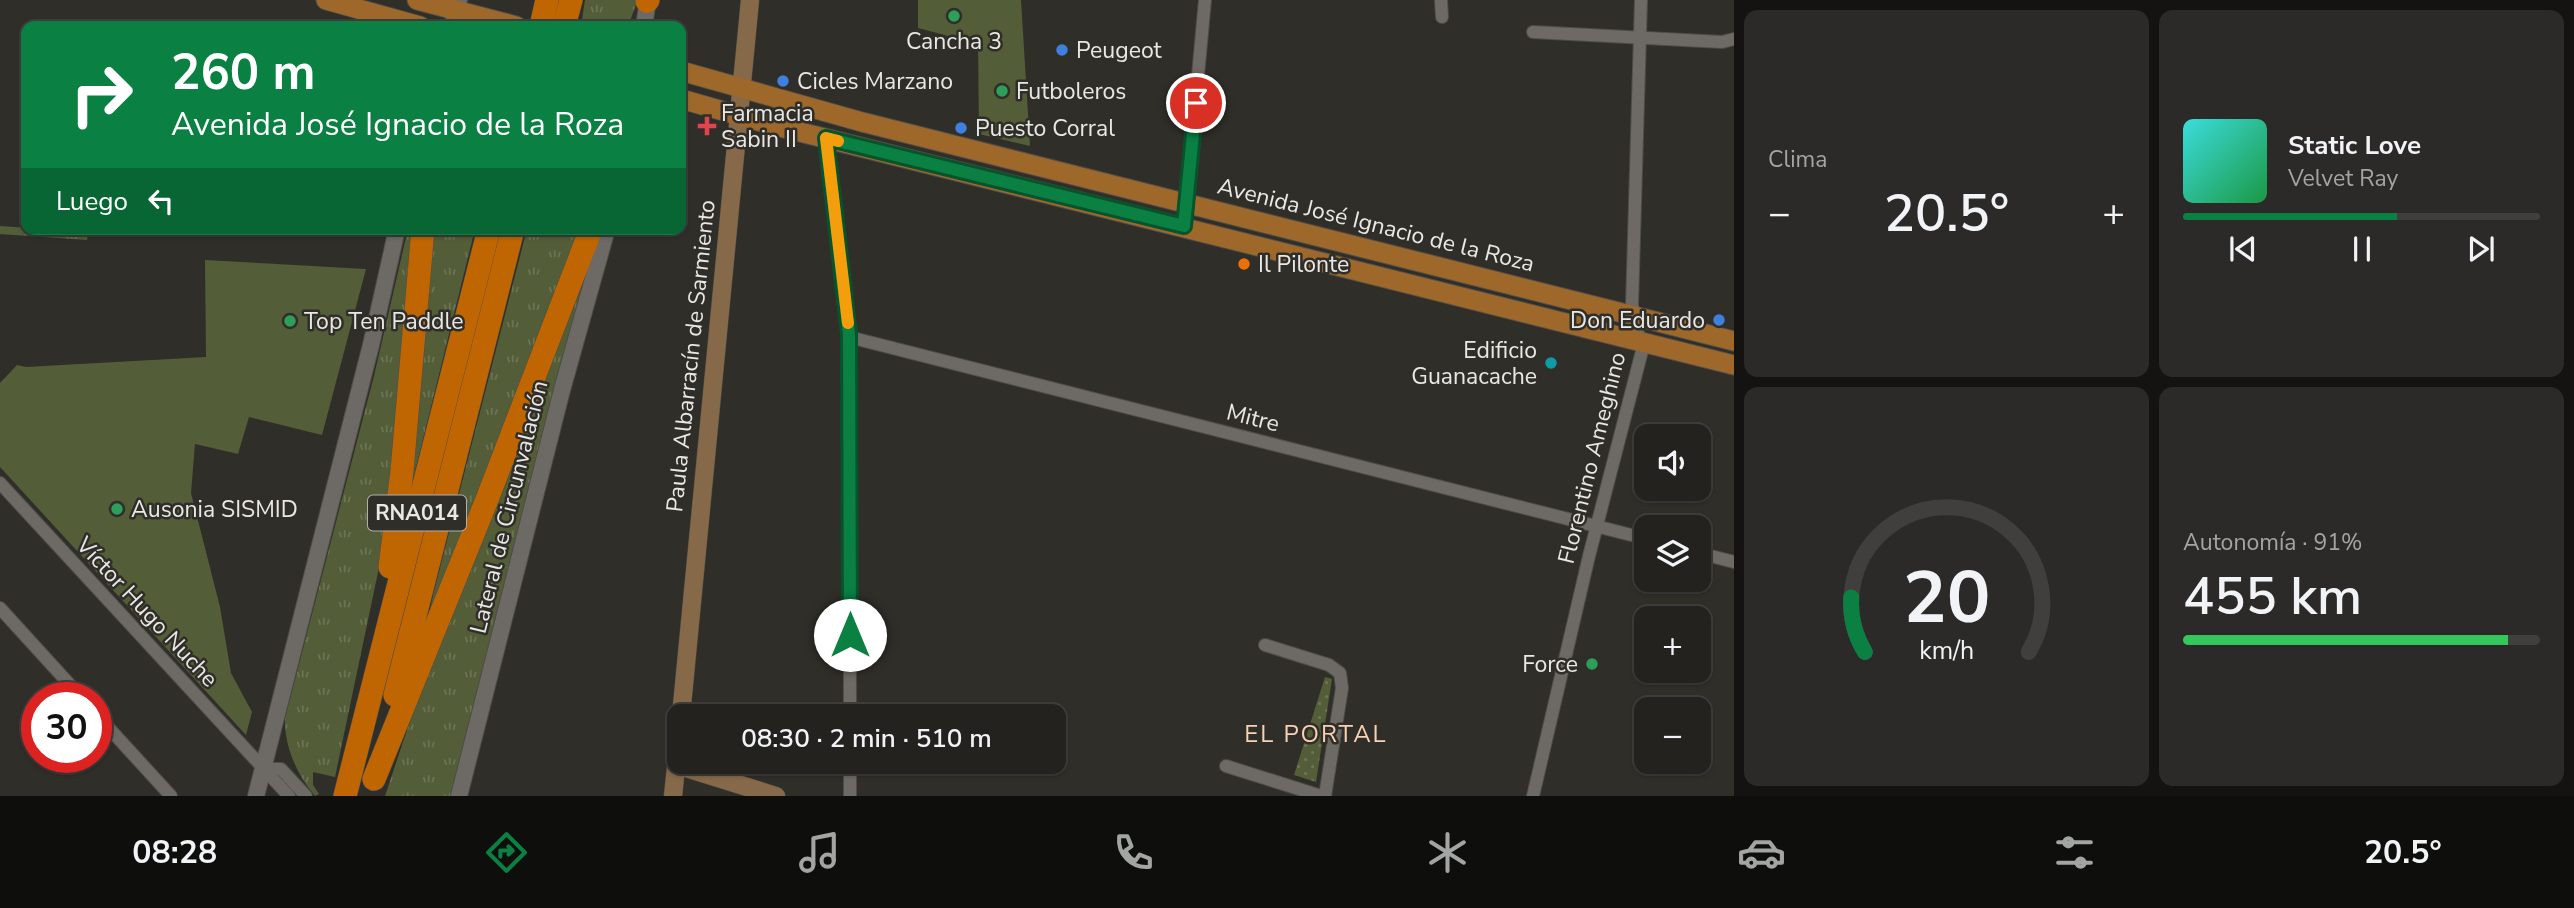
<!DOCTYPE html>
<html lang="es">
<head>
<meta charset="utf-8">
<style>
	:root { --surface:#24221f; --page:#2c2a28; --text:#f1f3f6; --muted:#a3a4a4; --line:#413f3d; --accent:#0b8043 }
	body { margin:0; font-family:"Nunito Sans",sans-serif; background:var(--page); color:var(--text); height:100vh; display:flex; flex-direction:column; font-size:26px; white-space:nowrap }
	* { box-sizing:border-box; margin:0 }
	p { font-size:23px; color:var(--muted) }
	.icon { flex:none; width:38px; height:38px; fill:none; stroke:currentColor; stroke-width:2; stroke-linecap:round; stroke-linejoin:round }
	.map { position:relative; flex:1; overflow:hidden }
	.panel { display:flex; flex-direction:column; gap:10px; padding:10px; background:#141311; width:840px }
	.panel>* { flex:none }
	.top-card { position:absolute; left:21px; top:21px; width:665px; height:214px; border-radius:14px; box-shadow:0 2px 5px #0004,0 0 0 2px var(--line); background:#0b8043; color:#fff; overflow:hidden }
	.buttons { position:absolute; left:1634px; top:424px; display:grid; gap:14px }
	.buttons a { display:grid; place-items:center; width:77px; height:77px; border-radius:14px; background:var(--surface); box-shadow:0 2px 5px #0004,0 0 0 2px var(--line); font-size:35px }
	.speed { position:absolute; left:21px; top:682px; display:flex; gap:14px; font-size:35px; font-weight:700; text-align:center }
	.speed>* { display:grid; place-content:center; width:91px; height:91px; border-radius:50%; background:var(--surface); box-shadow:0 2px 5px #0004,0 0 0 2px var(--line); line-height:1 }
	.speed .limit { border:10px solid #d22; background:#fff; color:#111 }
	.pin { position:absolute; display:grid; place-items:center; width:60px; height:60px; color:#fff; margin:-30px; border:4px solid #fff; border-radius:50%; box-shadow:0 2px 7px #0007 }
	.me { position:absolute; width:77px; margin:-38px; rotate:0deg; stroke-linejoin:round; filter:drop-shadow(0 0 5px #0008) }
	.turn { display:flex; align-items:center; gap:24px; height:147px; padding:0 35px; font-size:32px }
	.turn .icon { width:91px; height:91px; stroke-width:2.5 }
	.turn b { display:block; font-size:49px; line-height:60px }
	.then { display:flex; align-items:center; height:66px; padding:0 35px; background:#0003; gap:14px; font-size:26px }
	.big { font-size:52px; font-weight:600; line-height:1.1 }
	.panel .card { flex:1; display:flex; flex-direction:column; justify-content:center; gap:10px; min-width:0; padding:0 24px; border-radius:14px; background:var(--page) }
	.panel .dial { align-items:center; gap:0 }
	.dial svg { height:182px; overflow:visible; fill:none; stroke:var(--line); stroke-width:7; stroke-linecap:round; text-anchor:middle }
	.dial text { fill:var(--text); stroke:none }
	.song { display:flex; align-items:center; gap:21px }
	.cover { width:84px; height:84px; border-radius:10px; background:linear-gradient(135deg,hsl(180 70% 55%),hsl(140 70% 35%)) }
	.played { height:7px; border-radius:4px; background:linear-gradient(90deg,var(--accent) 60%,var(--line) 60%) }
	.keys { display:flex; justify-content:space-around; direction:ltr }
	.heat { display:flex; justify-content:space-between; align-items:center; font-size:38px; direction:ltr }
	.charge { height:10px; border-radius:5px; background:linear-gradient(90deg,#34c759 91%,var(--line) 0) }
	.panel .tiles { flex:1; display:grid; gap:10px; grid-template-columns:repeat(2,1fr) }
	.trip { position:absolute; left:667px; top:704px; width:399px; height:70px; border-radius:14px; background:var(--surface); box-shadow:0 2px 5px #0004,0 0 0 2px var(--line); font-weight:600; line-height:70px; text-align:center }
	.tab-bar { display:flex; height:112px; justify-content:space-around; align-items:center; background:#0e0e0c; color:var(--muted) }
	.tab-bar .icon { width:49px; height:49px }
	.tab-bar .active { color:var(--accent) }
	.tab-bar b { font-size:32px; color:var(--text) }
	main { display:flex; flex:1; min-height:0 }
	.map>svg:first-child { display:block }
	.grass { fill:url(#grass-tufts) }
	.park { fill:url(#park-dots) }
	.pitch { fill:#535d38 }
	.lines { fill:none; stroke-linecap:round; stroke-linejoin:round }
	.minor-casing { stroke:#4f4d49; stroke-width:14 }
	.tertiary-casing { stroke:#4f4d49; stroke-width:18 }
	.secondary-casing { stroke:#4f4d49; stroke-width:19 }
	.primary-casing { stroke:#4f4d49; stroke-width:21 }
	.motorway-casing { stroke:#4f4d49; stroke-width:24 }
	.minor { stroke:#6d6a66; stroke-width:12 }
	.tertiary { stroke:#6d6a66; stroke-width:16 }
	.secondary { stroke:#866948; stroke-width:18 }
	.primary { stroke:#9e682a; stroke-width:19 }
	.motorway { stroke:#bf6602; stroke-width:23 }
	.route-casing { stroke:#07532c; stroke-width:18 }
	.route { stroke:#0b8043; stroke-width:12 }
	.slow { stroke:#f59e0b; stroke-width:12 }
	.leisure-dot { fill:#2e9e5b; stroke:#302e29; stroke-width:2.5 }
	.shop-dot { fill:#3f7fe0; stroke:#302e29; stroke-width:2.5 }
	.health-dot { fill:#e0444e; stroke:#302e29; stroke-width:2.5 }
	.food-dot { fill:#e8710a; stroke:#302e29; stroke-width:2.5 }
	.culture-dot { fill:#0f9aa8; stroke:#302e29; stroke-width:2.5 }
	.labels { text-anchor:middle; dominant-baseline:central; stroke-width:5; stroke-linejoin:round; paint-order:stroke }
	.shield { fill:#302e29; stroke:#b2b0ad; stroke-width:2 }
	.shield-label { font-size:21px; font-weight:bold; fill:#eae8e5 }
	.poi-label { font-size:23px; fill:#eae8e5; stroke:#302e29; text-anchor:start }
	.street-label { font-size:23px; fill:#eae8e5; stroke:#302e29 }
	.neighbourhood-label { font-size:24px; letter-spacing:2px; fill:#f8d0b2; stroke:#302e29 }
</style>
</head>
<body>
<main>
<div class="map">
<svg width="1734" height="796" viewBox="0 0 1734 796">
	<defs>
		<pattern id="grass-tufts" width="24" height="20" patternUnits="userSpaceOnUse" patternTransform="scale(1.75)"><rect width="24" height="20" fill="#535d38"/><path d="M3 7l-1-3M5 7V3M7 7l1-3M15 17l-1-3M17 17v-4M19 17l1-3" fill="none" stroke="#6c7455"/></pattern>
		<pattern id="park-dots" width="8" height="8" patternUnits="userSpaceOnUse" patternTransform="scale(1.75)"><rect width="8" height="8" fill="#535d38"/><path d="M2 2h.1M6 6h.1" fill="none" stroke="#6c7455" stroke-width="1.8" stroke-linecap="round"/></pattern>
	</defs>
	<rect width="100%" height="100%" fill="#302e29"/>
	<g class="grass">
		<polygon points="585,0 638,0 628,26 581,26"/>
		<polygon points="0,226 88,232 87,240 0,234"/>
		<path d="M 408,229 L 415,229 L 385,539 L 335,777 L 313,772 L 313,785 L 319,794 L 315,796 C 297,775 284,746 285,718 L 374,376 Z"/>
		<polygon points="428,229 475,229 405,512"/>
		<polygon points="527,229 585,229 427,623 433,595"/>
		<polygon points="594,248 563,358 451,796 385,796 422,685"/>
	</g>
	<polygon class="park" points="1325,677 1332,679 1316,782 1294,775"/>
	<g class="pitch">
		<polygon points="918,0 1021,0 1030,146 979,134 978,44 918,28"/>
		<polygon points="205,260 366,269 322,435 249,417 238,454 195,444 191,493 220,607 231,673 252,712 246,735 0,467 0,383 17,365 26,367 206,357"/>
	</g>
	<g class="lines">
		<defs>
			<g id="minor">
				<polyline points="1441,0 1442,17"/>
				<polyline points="1533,32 1722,42 1734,39"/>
				<polyline points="826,138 849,334 850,716"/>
				<polyline points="1184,226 1205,0"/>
				<polyline points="849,337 1647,539"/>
				<polyline points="0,483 289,796"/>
				<polyline points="1699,553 1734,562"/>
				<polyline points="0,608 82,698"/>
				<polyline points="1265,645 1329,665 1340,673 1342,688 1325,796"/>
				<polyline points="96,714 171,796"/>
				<polyline points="850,761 850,796"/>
				<polyline points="1226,766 1321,796"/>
				<polyline points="263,769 281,769 306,796"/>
				<polyline points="1533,796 1589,556 1642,351 1632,305 1641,0"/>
			</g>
			<g id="tertiary">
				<polyline points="452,26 459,0"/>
				<polyline points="644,26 648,0"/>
				<polyline points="256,796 371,345 397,229"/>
				<polyline points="459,796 562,390 607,229"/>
			</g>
			<g id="secondary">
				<polyline points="681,716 750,0"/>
				<polyline points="676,765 776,796"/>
				<polyline points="673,796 679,739"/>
			</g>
			<g id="primary">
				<polyline points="326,0 420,26"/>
				<polyline points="417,0 516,26"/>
				<polyline points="681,71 862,122 1734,341"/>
				<polyline points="681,99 776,126 1734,365"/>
			</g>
			<g id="motorway">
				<polyline points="647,1 648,0"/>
				<polyline points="541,26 547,0"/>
				<polyline points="564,26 571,0"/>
				<polyline points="390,567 402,471 423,229"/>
				<polyline points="395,695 513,229"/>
				<polyline points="374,779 486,502 591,229"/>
				<polyline points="345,796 489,229"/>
			</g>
		</defs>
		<use href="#minor" class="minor-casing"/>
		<use href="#tertiary" class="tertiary-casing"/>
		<use href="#secondary" class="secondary-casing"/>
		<use href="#primary" class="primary-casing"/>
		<use href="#motorway" class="motorway-casing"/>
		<use href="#minor" class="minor"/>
		<use href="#tertiary" class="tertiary"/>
		<use href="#secondary" class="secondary"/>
		<use href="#primary" class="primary"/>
		<use href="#motorway" class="motorway"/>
	</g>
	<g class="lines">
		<defs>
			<polyline id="route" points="850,635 849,334 826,138 1184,226 1196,103"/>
		</defs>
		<use href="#route" class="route-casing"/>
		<use href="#route" class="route"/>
		<polyline class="slow" points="838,141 826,138 848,323"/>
	</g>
	<g class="leisure-dot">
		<circle cx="954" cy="16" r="7"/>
		<circle cx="1002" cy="91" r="7"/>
		<circle cx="290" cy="321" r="7"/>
		<circle cx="117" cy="509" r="7"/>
		<circle cx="1592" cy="664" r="7"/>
	</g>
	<g class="shop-dot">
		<circle cx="1062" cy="50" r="7"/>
		<circle cx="783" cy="81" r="7"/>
		<circle cx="961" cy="128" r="7"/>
		<circle cx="1719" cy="320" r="7"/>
	</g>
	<path class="health-dot" d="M703.5 115.5h7v7h7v7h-7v7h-7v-7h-7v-7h7z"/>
	<circle class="food-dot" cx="1244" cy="264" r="7"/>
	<circle class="culture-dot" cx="1551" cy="363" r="7"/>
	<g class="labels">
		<rect class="shield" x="368" y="495.5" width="98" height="35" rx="5"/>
		<g class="shield-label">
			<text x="417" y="513">RNA014</text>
		</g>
		<g class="poi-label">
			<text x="954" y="41" text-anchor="middle">Cancha 3</text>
			<text x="1076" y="50">Peugeot</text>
			<text x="797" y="81">Cicles Marzano</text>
			<text x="1016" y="91">Futboleros</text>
			<text x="721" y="113">Farmacia<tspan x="721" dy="26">Sabin II</tspan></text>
			<text x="975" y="128">Puesto Corral</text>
			<text x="1258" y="264">Il Pilonte</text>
			<text x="1705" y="320" text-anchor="end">Don Eduardo</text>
			<text x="304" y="321">Top Ten Paddle</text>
			<text x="1537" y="350" text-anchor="end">Edificio<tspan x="1537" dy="26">Guanacache</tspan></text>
			<text x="131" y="509">Ausonia SISMID</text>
			<text x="1578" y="664" text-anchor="end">Force</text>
		</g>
		<g class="street-label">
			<text transform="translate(1376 225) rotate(14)">Avenida José Ignacio de la Roza</text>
			<text transform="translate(691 356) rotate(-84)">Paula Albarracín de Sarmiento</text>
			<text transform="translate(1253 418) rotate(14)">Mitre</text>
			<text transform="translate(1592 458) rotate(-76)">Florentino Ameghino</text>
			<text transform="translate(509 507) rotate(-76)">Lateral de Circunvalación</text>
			<text transform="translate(147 612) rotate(47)">Víctor Hugo Nuche</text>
		</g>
		<g class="neighbourhood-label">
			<text x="1316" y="734">EL PORTAL</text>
		</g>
	</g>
</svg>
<div class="buttons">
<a><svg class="icon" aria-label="sound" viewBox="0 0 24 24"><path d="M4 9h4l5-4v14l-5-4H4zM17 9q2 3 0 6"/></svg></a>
<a><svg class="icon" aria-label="layers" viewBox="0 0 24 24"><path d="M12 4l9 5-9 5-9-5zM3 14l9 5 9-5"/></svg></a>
<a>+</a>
<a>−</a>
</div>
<div class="speed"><div class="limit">30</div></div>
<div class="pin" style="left:1196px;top:103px;background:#d93025"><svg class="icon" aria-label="arrive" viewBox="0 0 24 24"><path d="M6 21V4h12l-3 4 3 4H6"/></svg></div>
<svg class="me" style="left:850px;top:635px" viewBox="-20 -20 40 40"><circle r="19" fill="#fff"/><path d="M0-13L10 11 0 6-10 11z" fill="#0b8043"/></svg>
<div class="trip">08:30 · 2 min · 510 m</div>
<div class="top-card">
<div class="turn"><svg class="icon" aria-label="right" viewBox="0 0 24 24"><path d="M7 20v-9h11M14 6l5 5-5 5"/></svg><div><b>260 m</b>Avenida José Ignacio de la Roza</div></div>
<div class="then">Luego<svg class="icon" aria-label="left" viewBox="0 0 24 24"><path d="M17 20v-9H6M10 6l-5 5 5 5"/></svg></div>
</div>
</div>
<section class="panel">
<div class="tiles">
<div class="card"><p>Clima</p>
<div class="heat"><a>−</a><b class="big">20.5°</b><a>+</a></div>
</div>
<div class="card">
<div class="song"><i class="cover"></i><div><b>Static Love</b><p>Velvet Ray</p></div></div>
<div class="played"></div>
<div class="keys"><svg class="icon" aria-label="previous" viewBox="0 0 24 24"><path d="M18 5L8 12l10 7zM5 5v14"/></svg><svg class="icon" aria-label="pause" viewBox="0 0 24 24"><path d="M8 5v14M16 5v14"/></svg><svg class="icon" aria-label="next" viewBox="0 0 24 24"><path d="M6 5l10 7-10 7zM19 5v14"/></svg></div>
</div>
<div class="card dial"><svg viewBox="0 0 100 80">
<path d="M14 69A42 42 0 1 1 86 69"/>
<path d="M14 69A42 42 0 0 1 8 45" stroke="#0b8043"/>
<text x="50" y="56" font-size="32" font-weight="700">20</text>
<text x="50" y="72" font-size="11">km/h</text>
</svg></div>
<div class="card"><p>Autonomía · 91%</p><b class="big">455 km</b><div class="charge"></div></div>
</div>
</section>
</main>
<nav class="tab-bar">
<b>08:28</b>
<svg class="icon active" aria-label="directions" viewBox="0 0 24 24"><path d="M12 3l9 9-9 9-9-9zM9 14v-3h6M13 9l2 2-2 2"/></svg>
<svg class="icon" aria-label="music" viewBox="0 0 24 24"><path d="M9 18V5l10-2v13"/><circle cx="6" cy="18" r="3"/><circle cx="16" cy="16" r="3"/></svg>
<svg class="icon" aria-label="phone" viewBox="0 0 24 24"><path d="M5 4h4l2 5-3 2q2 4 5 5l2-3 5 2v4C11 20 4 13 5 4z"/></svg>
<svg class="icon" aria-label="climate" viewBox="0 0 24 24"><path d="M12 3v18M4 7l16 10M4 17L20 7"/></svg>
<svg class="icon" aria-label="car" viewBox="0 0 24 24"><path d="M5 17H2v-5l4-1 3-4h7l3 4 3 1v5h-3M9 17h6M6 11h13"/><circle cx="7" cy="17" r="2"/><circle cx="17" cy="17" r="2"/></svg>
<svg class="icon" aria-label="filters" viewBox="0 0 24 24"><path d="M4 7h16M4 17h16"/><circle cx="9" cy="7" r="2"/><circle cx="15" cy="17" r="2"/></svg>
<b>20.5°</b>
</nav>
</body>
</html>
